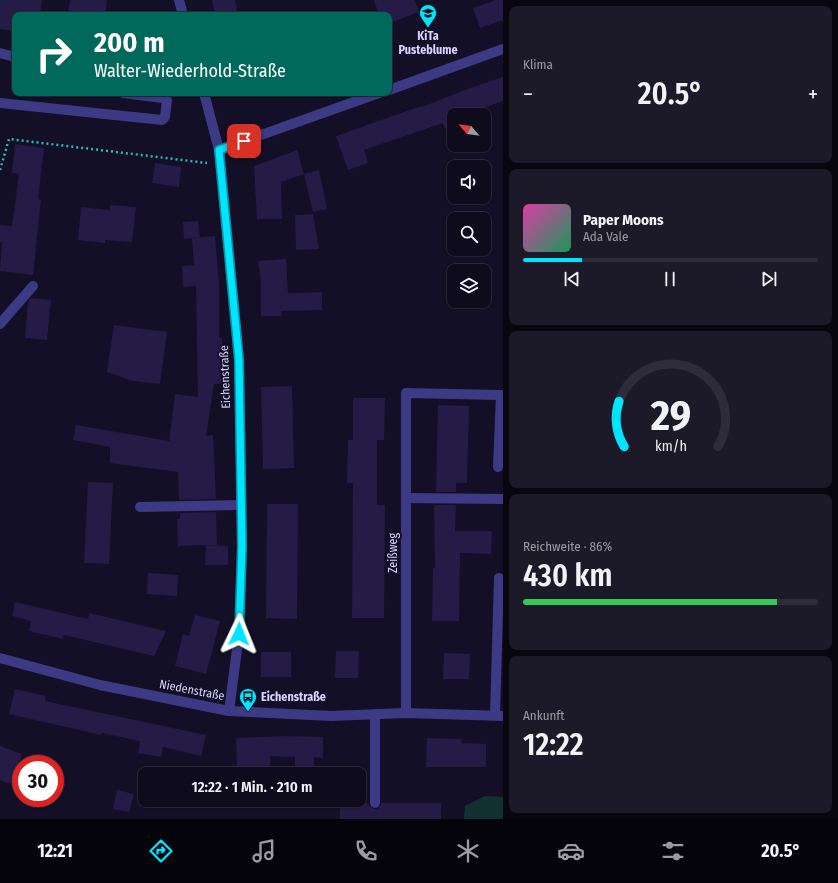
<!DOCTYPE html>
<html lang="de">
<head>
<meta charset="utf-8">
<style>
	:root { --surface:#0e0b1c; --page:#1c1929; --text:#f1f3f6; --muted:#9b9ba3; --line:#2e2b3b; --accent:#00e5ff }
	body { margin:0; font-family:"Fira Sans Condensed",sans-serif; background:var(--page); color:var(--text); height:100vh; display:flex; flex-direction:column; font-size:15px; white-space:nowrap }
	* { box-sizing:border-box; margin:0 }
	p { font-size:13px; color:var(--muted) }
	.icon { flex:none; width:22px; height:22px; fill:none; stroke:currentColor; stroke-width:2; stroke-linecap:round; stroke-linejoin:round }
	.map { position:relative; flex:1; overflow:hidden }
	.side { display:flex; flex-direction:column; gap:6px; padding:6px; background:#08060f; width:335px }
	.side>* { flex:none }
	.top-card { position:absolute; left:12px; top:12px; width:380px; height:84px; border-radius:8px; box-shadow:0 1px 3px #0004,0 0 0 1px var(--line); background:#00695c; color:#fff; overflow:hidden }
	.needle { width:26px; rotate:298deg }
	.controls { position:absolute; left:447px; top:108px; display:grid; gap:8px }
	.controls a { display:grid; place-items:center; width:44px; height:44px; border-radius:8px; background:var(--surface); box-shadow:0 1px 3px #0004,0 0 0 1px var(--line); font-size:20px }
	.speed { position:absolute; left:12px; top:755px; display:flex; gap:8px; font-size:20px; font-weight:700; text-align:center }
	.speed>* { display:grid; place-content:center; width:52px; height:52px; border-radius:50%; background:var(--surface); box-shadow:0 1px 3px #0004,0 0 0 1px var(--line); line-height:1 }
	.speed .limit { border:6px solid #d22; background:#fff; color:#111 }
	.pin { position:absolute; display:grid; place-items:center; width:34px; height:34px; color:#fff; margin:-17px; border-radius:8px; box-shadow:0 2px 6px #0006 }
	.me { position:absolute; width:44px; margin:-22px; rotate:2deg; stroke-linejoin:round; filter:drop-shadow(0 0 3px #0008) }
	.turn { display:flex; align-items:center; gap:14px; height:84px; padding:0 16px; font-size:18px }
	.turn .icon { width:52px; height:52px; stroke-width:2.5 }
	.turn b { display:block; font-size:28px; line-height:34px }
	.big { font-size:30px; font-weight:600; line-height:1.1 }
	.side .card { flex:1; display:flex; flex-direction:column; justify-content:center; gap:6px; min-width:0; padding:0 14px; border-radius:8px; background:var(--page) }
	.side .dial { align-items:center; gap:0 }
	.dial svg { height:104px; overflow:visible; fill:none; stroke:var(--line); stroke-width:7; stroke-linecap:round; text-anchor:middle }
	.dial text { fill:var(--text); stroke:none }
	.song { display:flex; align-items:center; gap:12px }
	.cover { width:48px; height:48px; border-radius:6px; background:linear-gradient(135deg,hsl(320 70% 55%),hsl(150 70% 35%)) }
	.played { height:4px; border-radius:2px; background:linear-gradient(90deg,var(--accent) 20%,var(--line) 20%) }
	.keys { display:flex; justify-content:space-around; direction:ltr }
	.heat { display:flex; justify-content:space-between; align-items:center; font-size:22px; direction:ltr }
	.charge { height:6px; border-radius:3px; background:linear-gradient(90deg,#34c759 86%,var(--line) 0) }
	.trip { position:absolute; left:138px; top:767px; width:228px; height:40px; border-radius:8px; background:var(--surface); box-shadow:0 1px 3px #0004,0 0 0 1px var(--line); font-weight:600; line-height:40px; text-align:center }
	.menu { display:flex; height:64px; justify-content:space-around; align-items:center; background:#06040b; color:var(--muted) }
	.menu .icon { width:28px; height:28px }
	.menu .on { color:var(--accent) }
	.menu b { font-size:18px; color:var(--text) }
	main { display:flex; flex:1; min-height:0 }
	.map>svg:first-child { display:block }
	.green { fill:#12302f }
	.building { fill:#241b47 }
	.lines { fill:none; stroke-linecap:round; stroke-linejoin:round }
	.path { stroke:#2fb8b0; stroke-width:2.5; stroke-dasharray:2 3; stroke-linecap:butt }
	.minor { stroke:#3d3a85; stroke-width:10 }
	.route-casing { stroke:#0095a6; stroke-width:10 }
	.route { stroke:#00e5ff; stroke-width:7 }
	.labels { text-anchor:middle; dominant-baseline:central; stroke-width:4; stroke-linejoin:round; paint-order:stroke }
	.poi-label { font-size:12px; font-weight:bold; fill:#d9d4ff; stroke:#130f26 }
	.street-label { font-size:12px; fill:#d9d4ff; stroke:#130f26 }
</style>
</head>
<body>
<main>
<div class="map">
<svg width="503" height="819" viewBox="0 0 503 819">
	<rect width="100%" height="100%" fill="#130f26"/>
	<polygon class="green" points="485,796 503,797 503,819 464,819 465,806"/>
	<g class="building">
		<polygon points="0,0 42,0 40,15 15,15 15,31 0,29"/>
		<polygon points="70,0 107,0 105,15 68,15"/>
		<polygon points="212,0 235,0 238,15 215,15"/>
		<polygon points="374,0 415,0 419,12 389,23 389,15 379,15"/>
		<polygon points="496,0 503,0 503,20 480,28 473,8"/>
		<polygon points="503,77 503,101 463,115 454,115 454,150 443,123 364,150 368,163 348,170 336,136 421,106 422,107 470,88"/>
		<polygon points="15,144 44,148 38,199 41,200 33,275 0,271 2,242 0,242 0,225 12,226 19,174 12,173"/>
		<polygon points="297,150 304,174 281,182 282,219 257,219 254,166"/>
		<polygon points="155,163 181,167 179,187 152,183"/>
		<polygon points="319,170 327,209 313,212 304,174"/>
		<polygon points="110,205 136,207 132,242 105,240 105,243 78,240 81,207 110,210"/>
		<polygon points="313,214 319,249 296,250 295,215"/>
		<polygon points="198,221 200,237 184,239 183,222"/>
		<polygon points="215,236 219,284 219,338 222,338 223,383 214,384 206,436 213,435 216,499 179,500 178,472 110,463 110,447 73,440 76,425 169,441 175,394 198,397 196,286 183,287 182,266 194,265 192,238"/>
		<polygon points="286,259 288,293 322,292 322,310 281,311 282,316 261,316 261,281 258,261"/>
		<polygon points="31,298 51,300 47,340 25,338 28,302"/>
		<polygon points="114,325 167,332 160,384 133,381 107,372"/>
		<polygon points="292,386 294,468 263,469 261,387"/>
		<polygon points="353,398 385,398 384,440 377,440 377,505 385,505 384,618 352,618 353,483 347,483 348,440 353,440"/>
		<polygon points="438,405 469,406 467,483 456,483 456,492 436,492"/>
		<polygon points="88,482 113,483 109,564 84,563"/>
		<polygon points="267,504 298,504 297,619 266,618"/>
		<polygon points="434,505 456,505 455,531 492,531 491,554 460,553 459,621 432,621 433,568 435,568"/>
		<polygon points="216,512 217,545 206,545 228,546 228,565 205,565 206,545 178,546 177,519 180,519 180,513"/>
		<polygon points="148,573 178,575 177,596 147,594"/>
		<polygon points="15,602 88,619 89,613 166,631 154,656 64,635 63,639 29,631 31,621 12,616"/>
		<polygon points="195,615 220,621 206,674 175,666 183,634 189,636"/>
		<polygon points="336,651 359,651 358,678 335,678"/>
		<rect x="261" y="652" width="30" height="25"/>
		<polygon points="444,653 470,654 469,679 443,679"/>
		<polygon points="15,689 46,696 45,701 206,735 201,756 163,747 161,757 138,753 140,741 102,733 101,735 9,714"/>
		<polygon points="286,736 323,737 323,758 314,757 314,774 295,774 295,757 270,756 270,773 237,773 236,738"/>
		<polygon points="427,738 462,739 461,743 486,744 486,767 426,767"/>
		<polygon points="0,746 22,754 11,784 0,780"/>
		<polygon points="117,790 134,794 129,812 113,809"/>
		<polygon points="340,803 368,803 370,807 375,809 379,808 382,803 441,803 441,819 340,819"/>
	</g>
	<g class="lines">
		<polyline class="path" points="0,170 9,139 207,163"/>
		<g class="minor">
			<polyline points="179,0 183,15"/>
			<polyline points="0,53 15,57"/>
			<polyline points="389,90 503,49"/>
			<polyline points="204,93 219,150 239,360 242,547 239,634 229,711"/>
			<polyline points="0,103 162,120 165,117 167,100 163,98 123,93"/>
			<polyline points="219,150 379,93"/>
			<polyline points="0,324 33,286"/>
			<polyline points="406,498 503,499"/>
			<polyline points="140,507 241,505"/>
			<polyline points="0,658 100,685 229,711 331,716 406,713 503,716"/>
			<polyline points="406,713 406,393 501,395 498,467"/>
			<polyline points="495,715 499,578"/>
			<polyline points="375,803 375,714"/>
		</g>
	</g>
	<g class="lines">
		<defs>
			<polyline id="route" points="239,634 242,547 239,360 219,150 244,141"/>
		</defs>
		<use href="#route" class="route-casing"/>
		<use href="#route" class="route"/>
	</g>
	<defs>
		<symbol id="school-pin" viewBox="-11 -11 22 30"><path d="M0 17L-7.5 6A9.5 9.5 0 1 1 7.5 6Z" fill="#00e5ff" stroke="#130f26"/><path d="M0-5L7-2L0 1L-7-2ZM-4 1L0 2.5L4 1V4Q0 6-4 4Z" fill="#111"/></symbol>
		<symbol id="bus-pin" viewBox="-11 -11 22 30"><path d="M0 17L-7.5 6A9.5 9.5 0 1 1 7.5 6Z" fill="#00e5ff" stroke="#130f26"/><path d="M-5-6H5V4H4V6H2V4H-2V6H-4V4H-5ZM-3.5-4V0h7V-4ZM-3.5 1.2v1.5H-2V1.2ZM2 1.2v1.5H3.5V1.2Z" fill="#111"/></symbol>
	</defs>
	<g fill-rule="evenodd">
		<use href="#school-pin" x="418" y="3" width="20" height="27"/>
		<use href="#bus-pin" x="238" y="687" width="20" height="27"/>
	</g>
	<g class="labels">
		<g class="poi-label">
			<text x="428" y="36">KiTa<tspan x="428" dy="14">Pusteblume</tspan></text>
			<text x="261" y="697" text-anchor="start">Eichenstraße</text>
		</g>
		<g class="street-label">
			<text transform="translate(225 377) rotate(-92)">Eichenstraße</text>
			<text transform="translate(393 553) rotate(-90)">Zeißweg</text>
			<text transform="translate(192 690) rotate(11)">Niedenstraße</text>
		</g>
	</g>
</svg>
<div class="controls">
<a><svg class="needle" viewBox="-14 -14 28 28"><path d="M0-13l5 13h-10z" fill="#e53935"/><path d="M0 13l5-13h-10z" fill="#9b9ba3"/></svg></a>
<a><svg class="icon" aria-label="sound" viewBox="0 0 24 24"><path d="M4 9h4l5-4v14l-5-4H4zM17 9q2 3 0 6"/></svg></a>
<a><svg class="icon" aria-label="search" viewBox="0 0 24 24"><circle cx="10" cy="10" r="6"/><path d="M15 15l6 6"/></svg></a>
<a><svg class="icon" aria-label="layers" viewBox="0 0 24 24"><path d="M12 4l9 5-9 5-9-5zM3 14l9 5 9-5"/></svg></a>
</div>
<div class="speed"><div class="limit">30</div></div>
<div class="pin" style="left:244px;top:141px;background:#d93025"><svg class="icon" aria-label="arrive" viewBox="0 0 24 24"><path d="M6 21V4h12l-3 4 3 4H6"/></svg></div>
<svg class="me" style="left:239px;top:634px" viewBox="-20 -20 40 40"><path d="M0-17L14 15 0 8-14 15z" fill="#00e5ff" stroke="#fff" stroke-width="4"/></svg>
<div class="trip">12:22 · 1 Min. · 210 m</div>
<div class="top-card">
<div class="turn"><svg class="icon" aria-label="right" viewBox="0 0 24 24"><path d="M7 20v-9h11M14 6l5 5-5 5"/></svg><div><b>200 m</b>Walter-Wiederhold-Straße</div></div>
</div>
</div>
<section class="side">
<div class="card"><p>Klima</p>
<div class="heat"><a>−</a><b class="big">20.5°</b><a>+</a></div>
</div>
<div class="card">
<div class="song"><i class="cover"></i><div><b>Paper Moons</b><p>Ada Vale</p></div></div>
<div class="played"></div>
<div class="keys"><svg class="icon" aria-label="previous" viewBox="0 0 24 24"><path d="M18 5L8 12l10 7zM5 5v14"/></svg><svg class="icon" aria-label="pause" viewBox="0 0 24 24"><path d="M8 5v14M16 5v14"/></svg><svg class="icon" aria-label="next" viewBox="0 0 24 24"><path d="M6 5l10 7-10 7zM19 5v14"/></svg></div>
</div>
<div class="card dial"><svg viewBox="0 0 100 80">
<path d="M14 69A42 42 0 1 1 86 69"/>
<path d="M14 69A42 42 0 0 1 10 34" stroke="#00e5ff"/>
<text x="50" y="56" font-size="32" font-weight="700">29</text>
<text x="50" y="72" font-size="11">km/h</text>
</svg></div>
<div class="card"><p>Reichweite · 86%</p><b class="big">430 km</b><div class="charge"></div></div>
<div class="card"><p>Ankunft</p><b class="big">12:22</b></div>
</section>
</main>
<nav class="menu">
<b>12:21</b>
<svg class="icon on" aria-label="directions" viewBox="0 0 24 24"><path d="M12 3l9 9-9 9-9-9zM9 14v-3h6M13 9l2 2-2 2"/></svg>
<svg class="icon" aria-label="music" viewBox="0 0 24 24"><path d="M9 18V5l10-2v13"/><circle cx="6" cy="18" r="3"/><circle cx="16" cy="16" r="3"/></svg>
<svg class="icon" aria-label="phone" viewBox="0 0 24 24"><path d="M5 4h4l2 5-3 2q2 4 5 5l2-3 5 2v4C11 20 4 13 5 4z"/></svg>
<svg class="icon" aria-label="climate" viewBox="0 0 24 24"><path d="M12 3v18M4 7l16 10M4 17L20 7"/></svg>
<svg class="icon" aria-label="car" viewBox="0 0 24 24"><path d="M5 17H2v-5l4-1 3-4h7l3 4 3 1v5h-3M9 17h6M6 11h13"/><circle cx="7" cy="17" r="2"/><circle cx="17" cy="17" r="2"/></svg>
<svg class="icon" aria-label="filters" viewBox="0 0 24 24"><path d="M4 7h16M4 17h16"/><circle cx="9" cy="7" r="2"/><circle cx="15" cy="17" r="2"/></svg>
<b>20.5°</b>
</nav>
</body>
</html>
